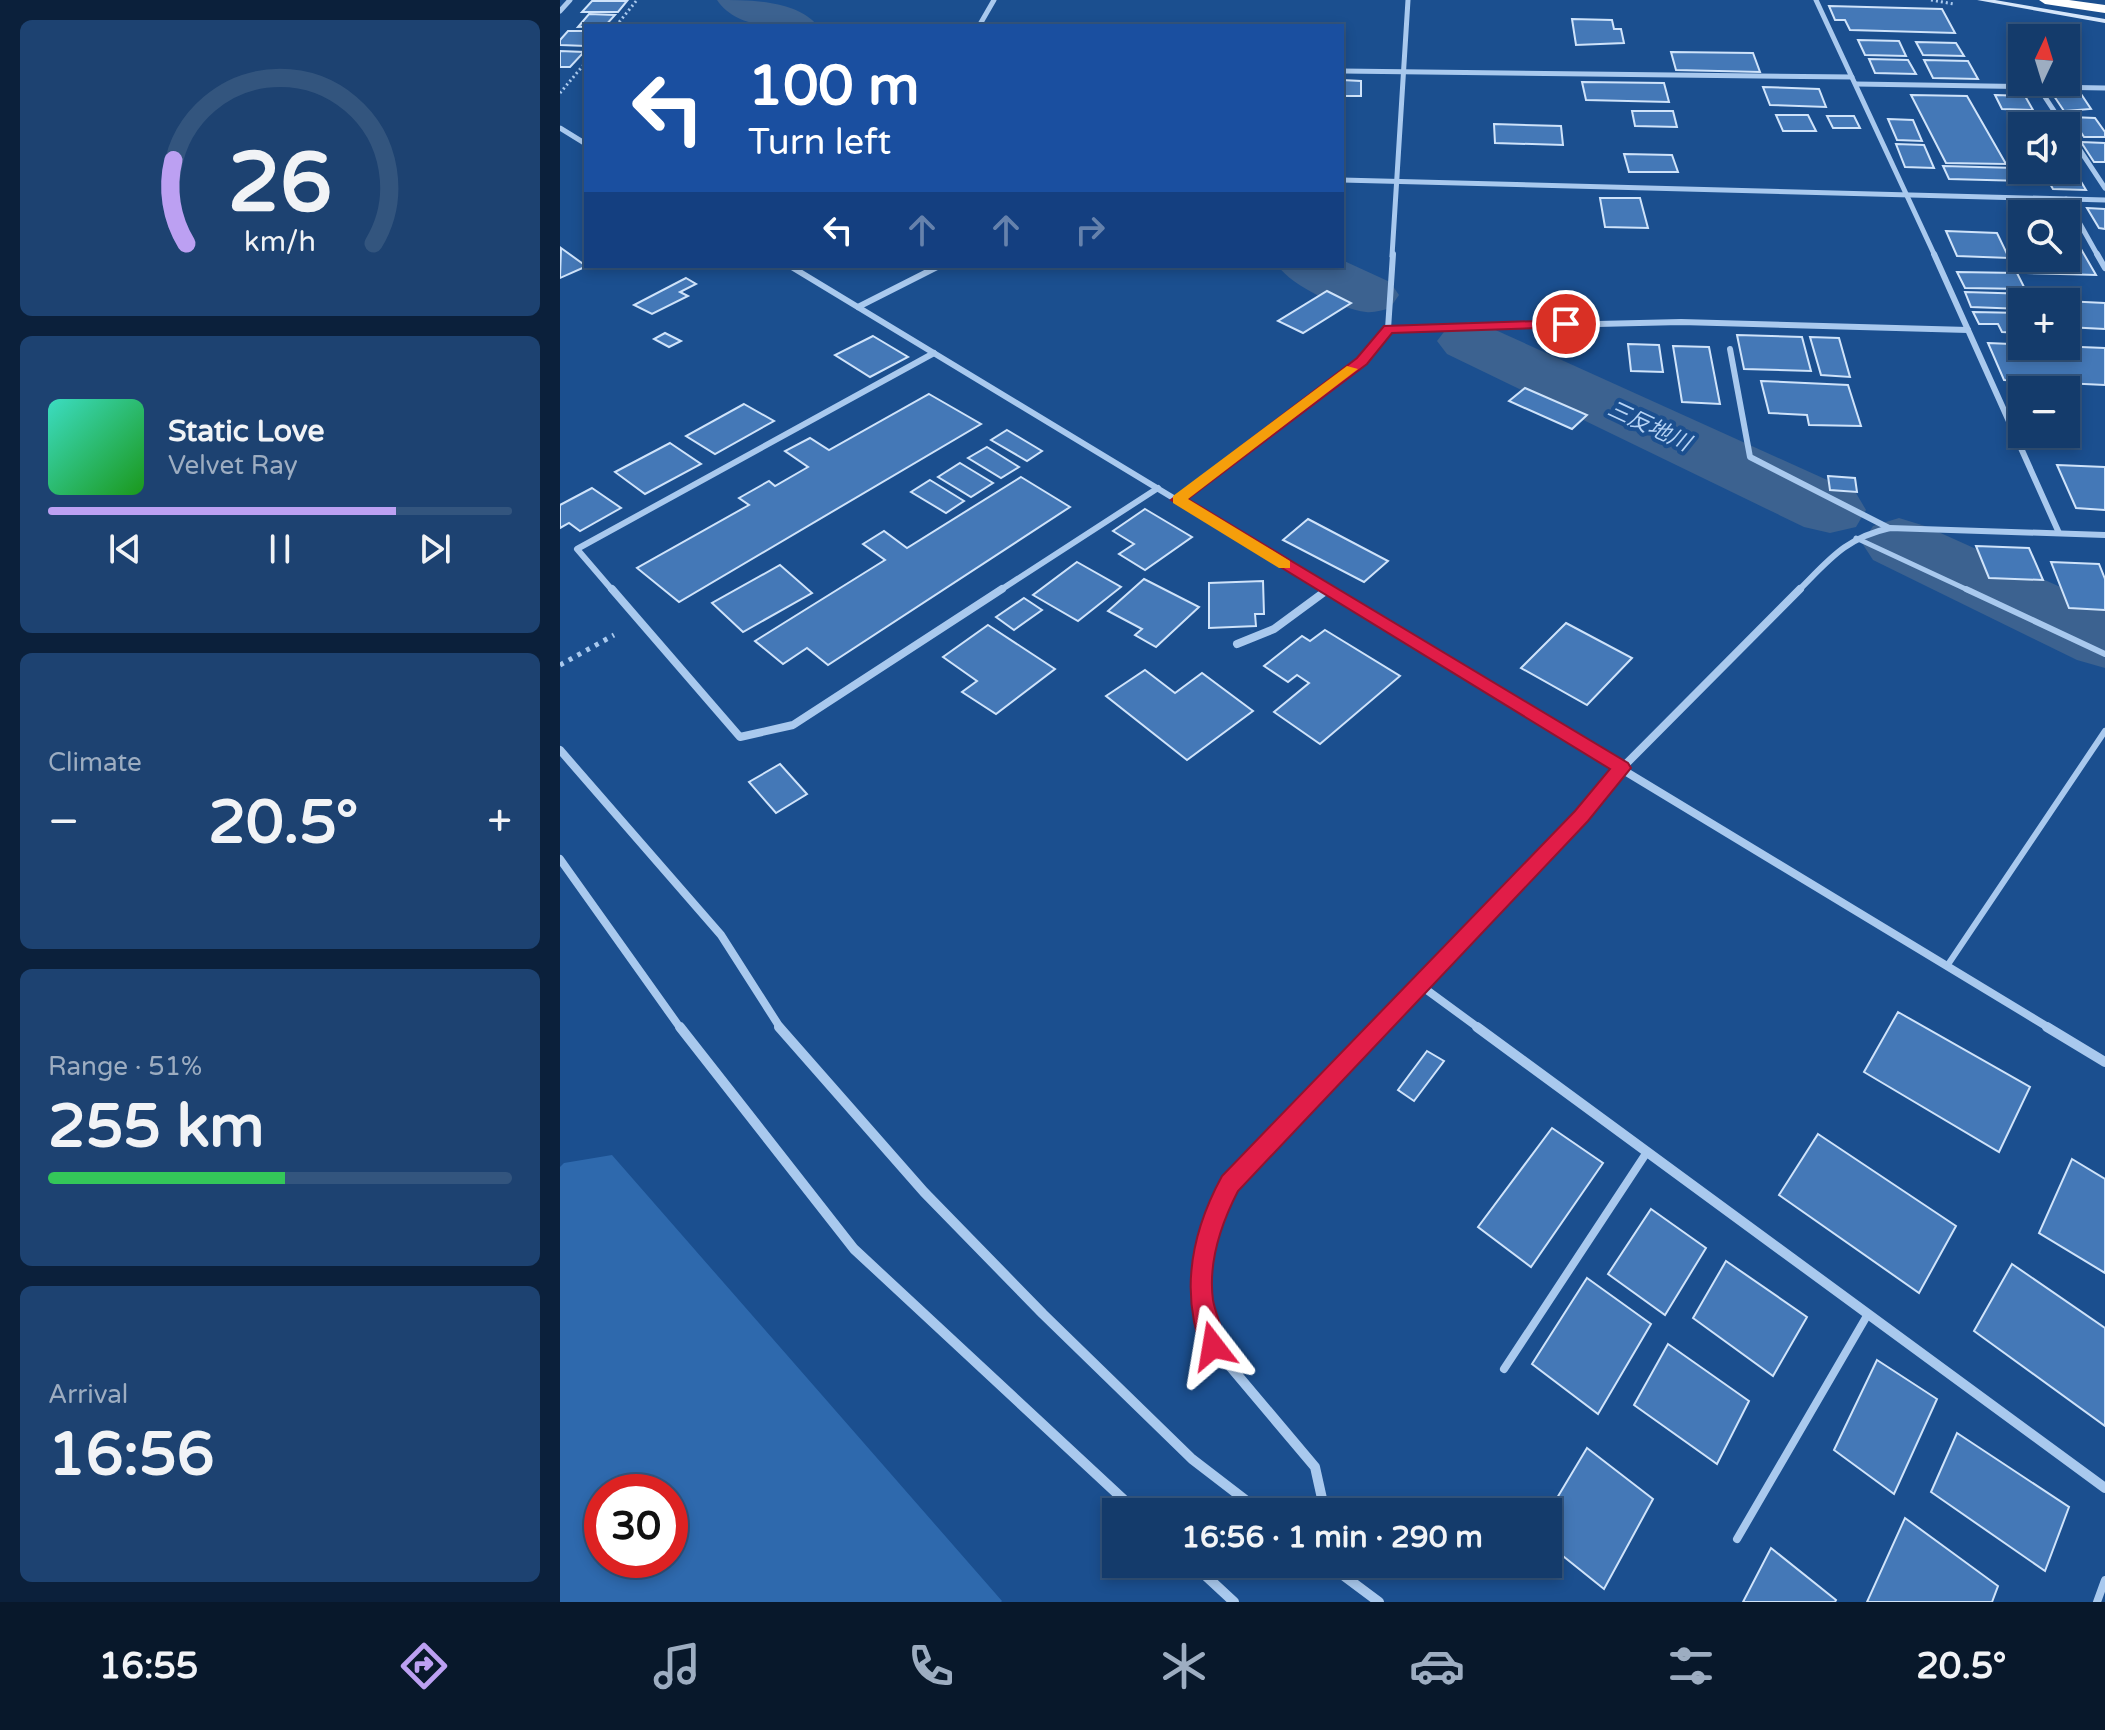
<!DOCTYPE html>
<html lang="en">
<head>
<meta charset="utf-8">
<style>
	:root { --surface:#143b6b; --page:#1d4271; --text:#f1f3f6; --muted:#9dadc1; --line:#33557e; --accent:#bca0f2 }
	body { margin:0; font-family:"Varela Round","Noto Sans JP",sans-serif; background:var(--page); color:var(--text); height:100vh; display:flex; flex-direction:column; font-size:30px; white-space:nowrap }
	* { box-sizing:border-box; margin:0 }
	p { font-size:26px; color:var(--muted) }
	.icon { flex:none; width:44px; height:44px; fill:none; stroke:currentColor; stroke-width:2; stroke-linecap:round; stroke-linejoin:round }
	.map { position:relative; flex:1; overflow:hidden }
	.details { display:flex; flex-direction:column; gap:20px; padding:20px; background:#0b203b; width:560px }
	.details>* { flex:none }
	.hud { position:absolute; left:24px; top:24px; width:760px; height:244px; border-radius:0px; box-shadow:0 4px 12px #0003,0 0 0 2px var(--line); background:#1a4fa0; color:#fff; overflow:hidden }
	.needle { width:52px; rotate:4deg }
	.tools { position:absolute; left:1448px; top:24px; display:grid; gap:16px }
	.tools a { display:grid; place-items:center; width:72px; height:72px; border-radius:0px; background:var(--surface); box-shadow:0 4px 12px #0003,0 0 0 2px var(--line); font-size:40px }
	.speed { position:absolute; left:24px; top:1474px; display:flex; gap:16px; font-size:40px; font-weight:700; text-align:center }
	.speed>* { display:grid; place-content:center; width:104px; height:104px; border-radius:50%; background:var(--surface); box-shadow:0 4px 12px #0003,0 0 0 2px var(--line); line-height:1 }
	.speed .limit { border:12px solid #d22; background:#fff; color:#111 }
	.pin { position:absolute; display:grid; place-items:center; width:68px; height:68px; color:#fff; margin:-34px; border:4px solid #fff; border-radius:50%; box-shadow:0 2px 8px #0007 }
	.me { position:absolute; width:88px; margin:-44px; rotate:346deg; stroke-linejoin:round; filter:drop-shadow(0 0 6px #0008) }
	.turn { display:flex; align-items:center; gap:28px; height:168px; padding:0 32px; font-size:36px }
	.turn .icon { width:104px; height:104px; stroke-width:2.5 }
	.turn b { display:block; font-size:56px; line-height:68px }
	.lanes { display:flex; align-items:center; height:76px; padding:0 32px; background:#0003; justify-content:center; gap:40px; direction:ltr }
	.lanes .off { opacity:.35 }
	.big { font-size:60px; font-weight:800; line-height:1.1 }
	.details .tile { flex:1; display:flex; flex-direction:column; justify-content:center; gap:12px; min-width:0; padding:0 28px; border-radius:12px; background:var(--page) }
	.details .dial { align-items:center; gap:0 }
	.dial svg { height:208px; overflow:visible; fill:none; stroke:var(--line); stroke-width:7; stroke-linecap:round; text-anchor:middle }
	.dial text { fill:var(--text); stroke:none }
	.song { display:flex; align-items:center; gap:24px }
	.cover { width:96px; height:96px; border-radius:12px; background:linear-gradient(135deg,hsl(170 70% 55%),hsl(120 70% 35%)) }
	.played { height:8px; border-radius:4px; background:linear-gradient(90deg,var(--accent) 75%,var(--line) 75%) }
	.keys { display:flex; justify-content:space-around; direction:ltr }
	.heat { display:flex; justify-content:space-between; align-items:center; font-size:44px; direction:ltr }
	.charge { height:12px; border-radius:6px; background:linear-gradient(90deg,#34c759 51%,var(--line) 0) }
	.trip { position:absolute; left:542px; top:1498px; width:460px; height:80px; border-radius:0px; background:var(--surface); box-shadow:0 4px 12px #0003,0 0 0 2px var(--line); font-weight:800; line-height:80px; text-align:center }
	.menu { display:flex; height:128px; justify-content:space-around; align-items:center; background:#08182b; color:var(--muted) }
	.menu .icon { width:56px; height:56px }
	.menu .current { color:var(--accent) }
	.menu b { font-size:36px; color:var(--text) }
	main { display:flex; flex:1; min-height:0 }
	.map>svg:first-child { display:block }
	.green { fill:#2e69ad; fill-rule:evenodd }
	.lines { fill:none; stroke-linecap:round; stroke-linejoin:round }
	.river { fill:#3c6290; fill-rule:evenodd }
	.building { fill:#4478b7; stroke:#cfe3fa; stroke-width:2 }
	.path-far1 { stroke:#a9c9ee; stroke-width:3; stroke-dasharray:2 3; stroke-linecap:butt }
	.path { stroke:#a9c9ee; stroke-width:5; stroke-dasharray:4 6; stroke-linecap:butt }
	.lane-far2 { stroke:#a9c9ee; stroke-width:5 }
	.lane-far1 { stroke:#a9c9ee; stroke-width:6 }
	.lane { stroke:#a9c9ee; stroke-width:8 }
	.street-far3 { stroke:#a9c9ee; stroke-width:5 }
	.street-far2 { stroke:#a9c9ee; stroke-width:6 }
	.street-far1 { stroke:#a9c9ee; stroke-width:8 }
	.street { stroke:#a9c9ee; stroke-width:10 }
	.secondary { fill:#d6e6fa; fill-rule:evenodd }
	.highway { fill:#fff; fill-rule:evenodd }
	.route { fill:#e11d48; stroke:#92132f; stroke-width:2 }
	.slow { fill:#f59e0b }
	.labels { text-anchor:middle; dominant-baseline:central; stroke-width:8; stroke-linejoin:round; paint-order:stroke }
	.far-water-label { font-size:22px; font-style:italic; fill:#b5d3f5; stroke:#1b4f8f }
</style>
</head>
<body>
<main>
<section class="details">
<div class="tile dial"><svg viewBox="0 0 100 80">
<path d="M14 69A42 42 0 1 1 86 69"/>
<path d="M14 69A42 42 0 0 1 9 37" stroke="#bca0f2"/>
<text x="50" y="56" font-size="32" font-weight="700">26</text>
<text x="50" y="72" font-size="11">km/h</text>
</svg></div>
<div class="tile">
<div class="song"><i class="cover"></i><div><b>Static Love</b><p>Velvet Ray</p></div></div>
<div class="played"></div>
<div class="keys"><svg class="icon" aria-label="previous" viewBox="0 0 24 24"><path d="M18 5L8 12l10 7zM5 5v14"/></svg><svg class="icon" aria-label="pause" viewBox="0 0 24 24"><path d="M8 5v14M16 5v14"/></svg><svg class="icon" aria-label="next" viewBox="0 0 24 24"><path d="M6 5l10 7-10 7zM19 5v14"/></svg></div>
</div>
<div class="tile"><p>Climate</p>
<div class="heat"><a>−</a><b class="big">20.5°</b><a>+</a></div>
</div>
<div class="tile"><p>Range · 51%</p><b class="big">255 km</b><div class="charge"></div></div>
<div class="tile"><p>Arrival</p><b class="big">16:56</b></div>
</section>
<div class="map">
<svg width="1545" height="1602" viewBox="0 0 1545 1602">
	<rect width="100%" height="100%" fill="#1b4f8f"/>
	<path class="green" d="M 52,1155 L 442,1601 L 441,1602 L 0,1602 L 0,1167 L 4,1163 ZM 110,1492 L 110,1560 L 42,1560 L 42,1492 Z"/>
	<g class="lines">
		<g class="river">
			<path d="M 157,0 C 191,0 236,0 258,26 C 224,26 179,32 157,0 Z"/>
			<path d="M 782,260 L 830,282 L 839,295 L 830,308 C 823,310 814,313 806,312 C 781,309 732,286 718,266 L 782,266 Z"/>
			<polygon points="909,322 931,328 1296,493 1306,510 1296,527 1270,533 1244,527 887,354 877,341 887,328"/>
			<polygon points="1339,518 1365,526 1545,607 1545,668 1517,660 1313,560 1302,543 1313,526"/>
		</g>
	</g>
	<g class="building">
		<polygon points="32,1 67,1 58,12 22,12"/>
		<polygon points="1269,6 1382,9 1395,33 1290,30 1285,20 1275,20"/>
		<polygon points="29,14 55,15 45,26 18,27"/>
		<polygon points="1012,19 1052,20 1054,29 1061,29 1064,43 1016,45"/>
		<polygon points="8,31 26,31 26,46 0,45 0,40"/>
		<polygon points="1298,40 1339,41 1346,56 1305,55"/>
		<polygon points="1356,42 1396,43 1404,56 1363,55"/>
		<polygon points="0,51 24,52 10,67 0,67"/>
		<polygon points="1111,52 1193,53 1200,72 1116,70"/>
		<polygon points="1309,59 1348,60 1356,74 1315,73"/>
		<polygon points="1364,60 1408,61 1418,79 1373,78"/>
		<polygon points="782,80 801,81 801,96 782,96"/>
		<polygon points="1022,82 1104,83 1109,102 1026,100"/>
		<polygon points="1203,87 1259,89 1266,107 1210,105"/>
		<polygon points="1503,94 1521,94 1531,109 1504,111 1494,96 1505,96"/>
		<polygon points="1351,95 1407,96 1446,164 1386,163"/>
		<polygon points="1435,95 1465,96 1473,110 1442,109"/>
		<polygon points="1072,111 1113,111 1117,127 1075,126"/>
		<polygon points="1216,115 1248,115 1256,131 1223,131"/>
		<polygon points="1267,116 1294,116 1300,128 1273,128"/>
		<polygon points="1449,116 1478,117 1484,126 1462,126 1462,134 1459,134"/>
		<polygon points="1511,117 1535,118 1545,132 1545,137 1524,137"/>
		<polygon points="1328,119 1353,120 1362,141 1337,140"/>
		<polygon points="934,124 1001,126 1003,145 935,143"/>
		<polygon points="1521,142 1545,143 1545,162 1534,162"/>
		<polygon points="1336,144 1364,145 1374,168 1345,167"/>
		<polygon points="1064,154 1112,155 1118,172 1069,172"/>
		<polygon points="1383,166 1456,168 1463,181 1389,179"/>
		<polygon points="1482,170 1514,170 1526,190 1493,189"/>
		<polygon points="1040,198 1080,198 1088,228 1045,227"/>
		<polygon points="1527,208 1545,209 1545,229 1539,228"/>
		<polygon points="1386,231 1437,233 1449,258 1397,256"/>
		<polygon points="1453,247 1462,247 1462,258 1506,258 1506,249 1521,249 1536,275 1467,273"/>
		<polygon points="1,248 26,266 27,266 0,278"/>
		<polygon points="1397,272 1457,273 1465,289 1405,288"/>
		<polygon points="126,278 136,284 120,292 128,296 92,314 74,305"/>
		<polygon points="767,291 791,303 743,333 718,321"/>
		<polygon points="1405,292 1471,294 1475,302 1462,302 1462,309 1411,307"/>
		<polygon points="1484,300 1545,303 1545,329 1506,327 1506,302"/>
		<polygon points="1413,312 1462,313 1462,333 1442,332 1438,324 1419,324"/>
		<polygon points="105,333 121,341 109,347 94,339"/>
		<polygon points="1177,335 1242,337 1251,371 1184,369"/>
		<polygon points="313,336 348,357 310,377 275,355"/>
		<polygon points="1250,337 1279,338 1290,377 1261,375"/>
		<polygon points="1428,343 1545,348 1545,385 1444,380"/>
		<polygon points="1068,344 1099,345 1103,372 1071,371"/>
		<polygon points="1113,346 1149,347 1160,404 1122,402"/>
		<polygon points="1201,381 1288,385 1301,426 1249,425 1247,415 1209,413"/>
		<polygon points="965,388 1027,415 1012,429 949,401"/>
		<polygon points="369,394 421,424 119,602 77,568 189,505 179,498 209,481 215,486 248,467 225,451 250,438 269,450"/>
		<polygon points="184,404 214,421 155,454 126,436"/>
		<polygon points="447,430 482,451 467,461 431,440"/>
		<polygon points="110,443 141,464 85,494 55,472"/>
		<polygon points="427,447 459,467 441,478 408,458"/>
		<polygon points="400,463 433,483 411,497 378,477"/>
		<polygon points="1497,465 1545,467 1545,510 1516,508"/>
		<polygon points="1268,476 1295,478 1297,492 1270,490"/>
		<polygon points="461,477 510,507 268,665 247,648 223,664 195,641 325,560 303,544 324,531 347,548"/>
		<polygon points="370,480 404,501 386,513 351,492"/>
		<polygon points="32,488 61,508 20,531 9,523 0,528 0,505"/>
		<polygon points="585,509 632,537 585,570 559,554 574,544 553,531"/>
		<polygon points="748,519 828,561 804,582 723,540"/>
		<polygon points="1416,546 1469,548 1483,580 1429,578"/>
		<polygon points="517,562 561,587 518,621 473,595"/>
		<polygon points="1491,562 1539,564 1545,579 1545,610 1509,608"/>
		<polygon points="220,565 252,593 183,632 152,603"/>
		<polygon points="584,579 639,607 596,647 575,635 582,629 548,611"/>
		<polygon points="703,581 704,614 695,614 696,626 649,628 649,583"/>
		<polygon points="464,598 482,610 454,630 436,617"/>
		<polygon points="1006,623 1072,658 1027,705 961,668"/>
		<polygon points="428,625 495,669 436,714 402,692 417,681 383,657"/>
		<polygon points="765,630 840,676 760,744 714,712 749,683 737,675 728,682 704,666 742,636 750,641"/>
		<polygon points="585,670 615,693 642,673 693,711 627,760 546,696"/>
		<polygon points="220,764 247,794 216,813 189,782"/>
		<polygon points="1338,1012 1470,1087 1439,1152 1304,1072"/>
		<polygon points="867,1051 884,1061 854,1101 838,1090"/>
		<polygon points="992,1128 1043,1163 971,1267 918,1227"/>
		<polygon points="1258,1134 1396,1226 1359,1293 1219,1195"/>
		<polygon points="1512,1159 1545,1179 1545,1273 1479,1233"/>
		<polygon points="1091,1209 1146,1248 1105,1315 1048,1274"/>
		<polygon points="1166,1261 1247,1317 1213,1376 1133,1318"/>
		<polygon points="1452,1264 1545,1328 1545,1426 1414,1331"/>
		<polygon points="1027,1278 1091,1324 1038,1414 972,1364"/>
		<polygon points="1108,1344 1189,1401 1157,1464 1074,1405"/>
		<polygon points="1317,1360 1377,1399 1334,1494 1274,1450"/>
		<polygon points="1397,1433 1509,1507 1485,1571 1371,1492"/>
		<polygon points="1027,1448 1093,1499 1044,1589 988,1544 988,1513"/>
		<polygon points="1345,1518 1438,1586 1432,1602 1307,1602"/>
		<polygon points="1211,1548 1276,1600 1275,1602 1183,1602"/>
	</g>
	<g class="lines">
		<g class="path-far1">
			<polyline points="1371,0 1394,4"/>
			<polyline points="56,26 77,0"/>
			<polyline points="0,93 26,62"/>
		</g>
		<polyline class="path" points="0,665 54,635"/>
		<polyline class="lane-far2" points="1296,538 1410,591"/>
		<g class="lane-far1">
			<polyline points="1406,589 1545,654"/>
			<polyline points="1387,966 1545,731"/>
		</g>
		<g class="lane">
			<polyline points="944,1369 1087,1152"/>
			<polyline points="1177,1539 1308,1314"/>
			<polyline points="1537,1602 1545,1580"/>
		</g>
		<g class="street-far3">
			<polyline points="1256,0 1375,256"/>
			<polyline points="0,11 10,0"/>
			<polyline points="419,26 434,0"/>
			<polyline points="782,71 1292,77"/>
			<polyline points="1296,84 1545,88"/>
			<polyline points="1479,88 1504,126"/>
			<polyline points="0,128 26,144"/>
			<polyline points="1506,129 1545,188"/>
			<polyline points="782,180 1545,200"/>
			<polyline points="1506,199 1538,256"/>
			<polyline points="832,256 848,0"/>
		</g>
		<g class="street-far2">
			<polyline points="1374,254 1499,533"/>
			<polyline points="1537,254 1545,268"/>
			<polyline points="230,266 767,591"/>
			<polyline points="298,307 379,266"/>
			<polyline points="828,329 1121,322 1408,330"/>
			<polyline points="1170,349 1190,457 1329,528"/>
			<polyline points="618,500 802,361 828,329 833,254"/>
			<polyline points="53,591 17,549 374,353"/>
			<polyline points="439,591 598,488"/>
			<path d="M 1238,591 C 1269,560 1285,538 1330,528 L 1545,535"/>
		</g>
		<g class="street-far1">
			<polyline points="52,589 180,737 233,725 442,589"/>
			<polyline points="764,589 1491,1029"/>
			<polyline points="677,644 714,629 767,590"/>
			<polyline points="0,750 161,935 221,1029"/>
			<polyline points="0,859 121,1029"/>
			<polyline points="860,985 920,1029"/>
			<polyline points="818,1029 1022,816 1062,768 1240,589"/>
		</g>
		<g class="street">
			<polyline points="120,1027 294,1249 577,1512"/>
			<polyline points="219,1027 364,1192 483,1314 632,1459 701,1512"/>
			<polyline points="917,1027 1545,1488"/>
			<polyline points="1487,1027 1545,1062"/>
			<polyline points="765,1512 755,1467 653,1346 641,1298 643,1254 654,1214 670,1183 819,1027"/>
			<polyline points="633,1564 674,1602"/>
			<polyline points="768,1564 819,1602"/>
		</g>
		<polygon class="secondary" points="1417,0 1435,0 1545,19 1545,23"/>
		<polygon class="highway" points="1479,0 1509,0 1545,5 1545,13 1485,4"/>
	</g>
	<path class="route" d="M 1006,320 L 1010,321 L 1010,327 L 832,333 L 807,364 L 628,499 L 1068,763 L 1071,768 L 1028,821 L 678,1191 C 661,1224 648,1263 653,1300 C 656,1318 669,1338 662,1355 L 653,1359 L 644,1355 C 619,1293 631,1233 662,1176 L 1015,811 L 1050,769 L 611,500 L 797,358 L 824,326 Z"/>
	<polygon class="slow" points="787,366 798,369 628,499 730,561 730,568 719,568 613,503 613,496"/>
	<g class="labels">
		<g class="far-water-label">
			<text transform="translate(1089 426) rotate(25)">三反地川</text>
		</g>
	</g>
</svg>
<div class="tools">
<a><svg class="needle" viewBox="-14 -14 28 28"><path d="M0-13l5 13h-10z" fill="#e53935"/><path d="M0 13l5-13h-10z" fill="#9dadc1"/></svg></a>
<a><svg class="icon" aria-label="sound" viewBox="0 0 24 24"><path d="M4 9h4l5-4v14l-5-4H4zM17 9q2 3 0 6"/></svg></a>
<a><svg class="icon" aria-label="search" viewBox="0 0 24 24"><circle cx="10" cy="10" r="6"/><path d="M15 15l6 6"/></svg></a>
<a>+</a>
<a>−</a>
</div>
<div class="speed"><div class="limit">30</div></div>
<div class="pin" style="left:1006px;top:324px;background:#d93025"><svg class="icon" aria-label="arrive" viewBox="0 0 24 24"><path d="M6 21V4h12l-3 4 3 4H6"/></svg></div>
<svg class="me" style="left:653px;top:1346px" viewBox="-20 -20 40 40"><path d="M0-17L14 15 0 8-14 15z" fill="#e11d48" stroke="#fff" stroke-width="4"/></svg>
<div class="trip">16:56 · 1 min · 290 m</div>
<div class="hud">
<div class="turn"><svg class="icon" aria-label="left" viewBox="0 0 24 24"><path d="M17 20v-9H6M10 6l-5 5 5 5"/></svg><div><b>100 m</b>Turn left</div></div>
<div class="lanes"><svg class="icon" aria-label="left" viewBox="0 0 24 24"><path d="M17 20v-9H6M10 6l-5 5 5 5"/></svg><svg class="icon off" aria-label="ahead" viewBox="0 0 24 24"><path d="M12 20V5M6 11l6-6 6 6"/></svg><svg class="icon off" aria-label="ahead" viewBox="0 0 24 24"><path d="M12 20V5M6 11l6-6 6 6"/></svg><svg class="icon off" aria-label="right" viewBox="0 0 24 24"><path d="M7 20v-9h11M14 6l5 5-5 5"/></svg></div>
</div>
</div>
</main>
<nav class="menu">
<b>16:55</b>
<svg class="icon current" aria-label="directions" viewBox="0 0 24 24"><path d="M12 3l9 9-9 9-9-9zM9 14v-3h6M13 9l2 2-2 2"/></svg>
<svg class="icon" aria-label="music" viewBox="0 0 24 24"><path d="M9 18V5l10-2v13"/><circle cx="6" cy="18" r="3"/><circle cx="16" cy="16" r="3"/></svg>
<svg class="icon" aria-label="phone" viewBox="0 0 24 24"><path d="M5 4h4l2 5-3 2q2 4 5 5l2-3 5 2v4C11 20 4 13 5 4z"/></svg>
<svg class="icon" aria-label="climate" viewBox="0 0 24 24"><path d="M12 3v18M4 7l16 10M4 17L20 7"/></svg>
<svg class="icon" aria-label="car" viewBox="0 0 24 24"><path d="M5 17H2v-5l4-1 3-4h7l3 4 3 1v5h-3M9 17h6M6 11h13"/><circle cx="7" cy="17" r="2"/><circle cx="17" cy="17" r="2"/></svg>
<svg class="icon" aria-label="filters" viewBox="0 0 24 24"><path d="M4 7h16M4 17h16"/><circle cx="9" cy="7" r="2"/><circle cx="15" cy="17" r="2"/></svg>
<b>20.5°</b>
</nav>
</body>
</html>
